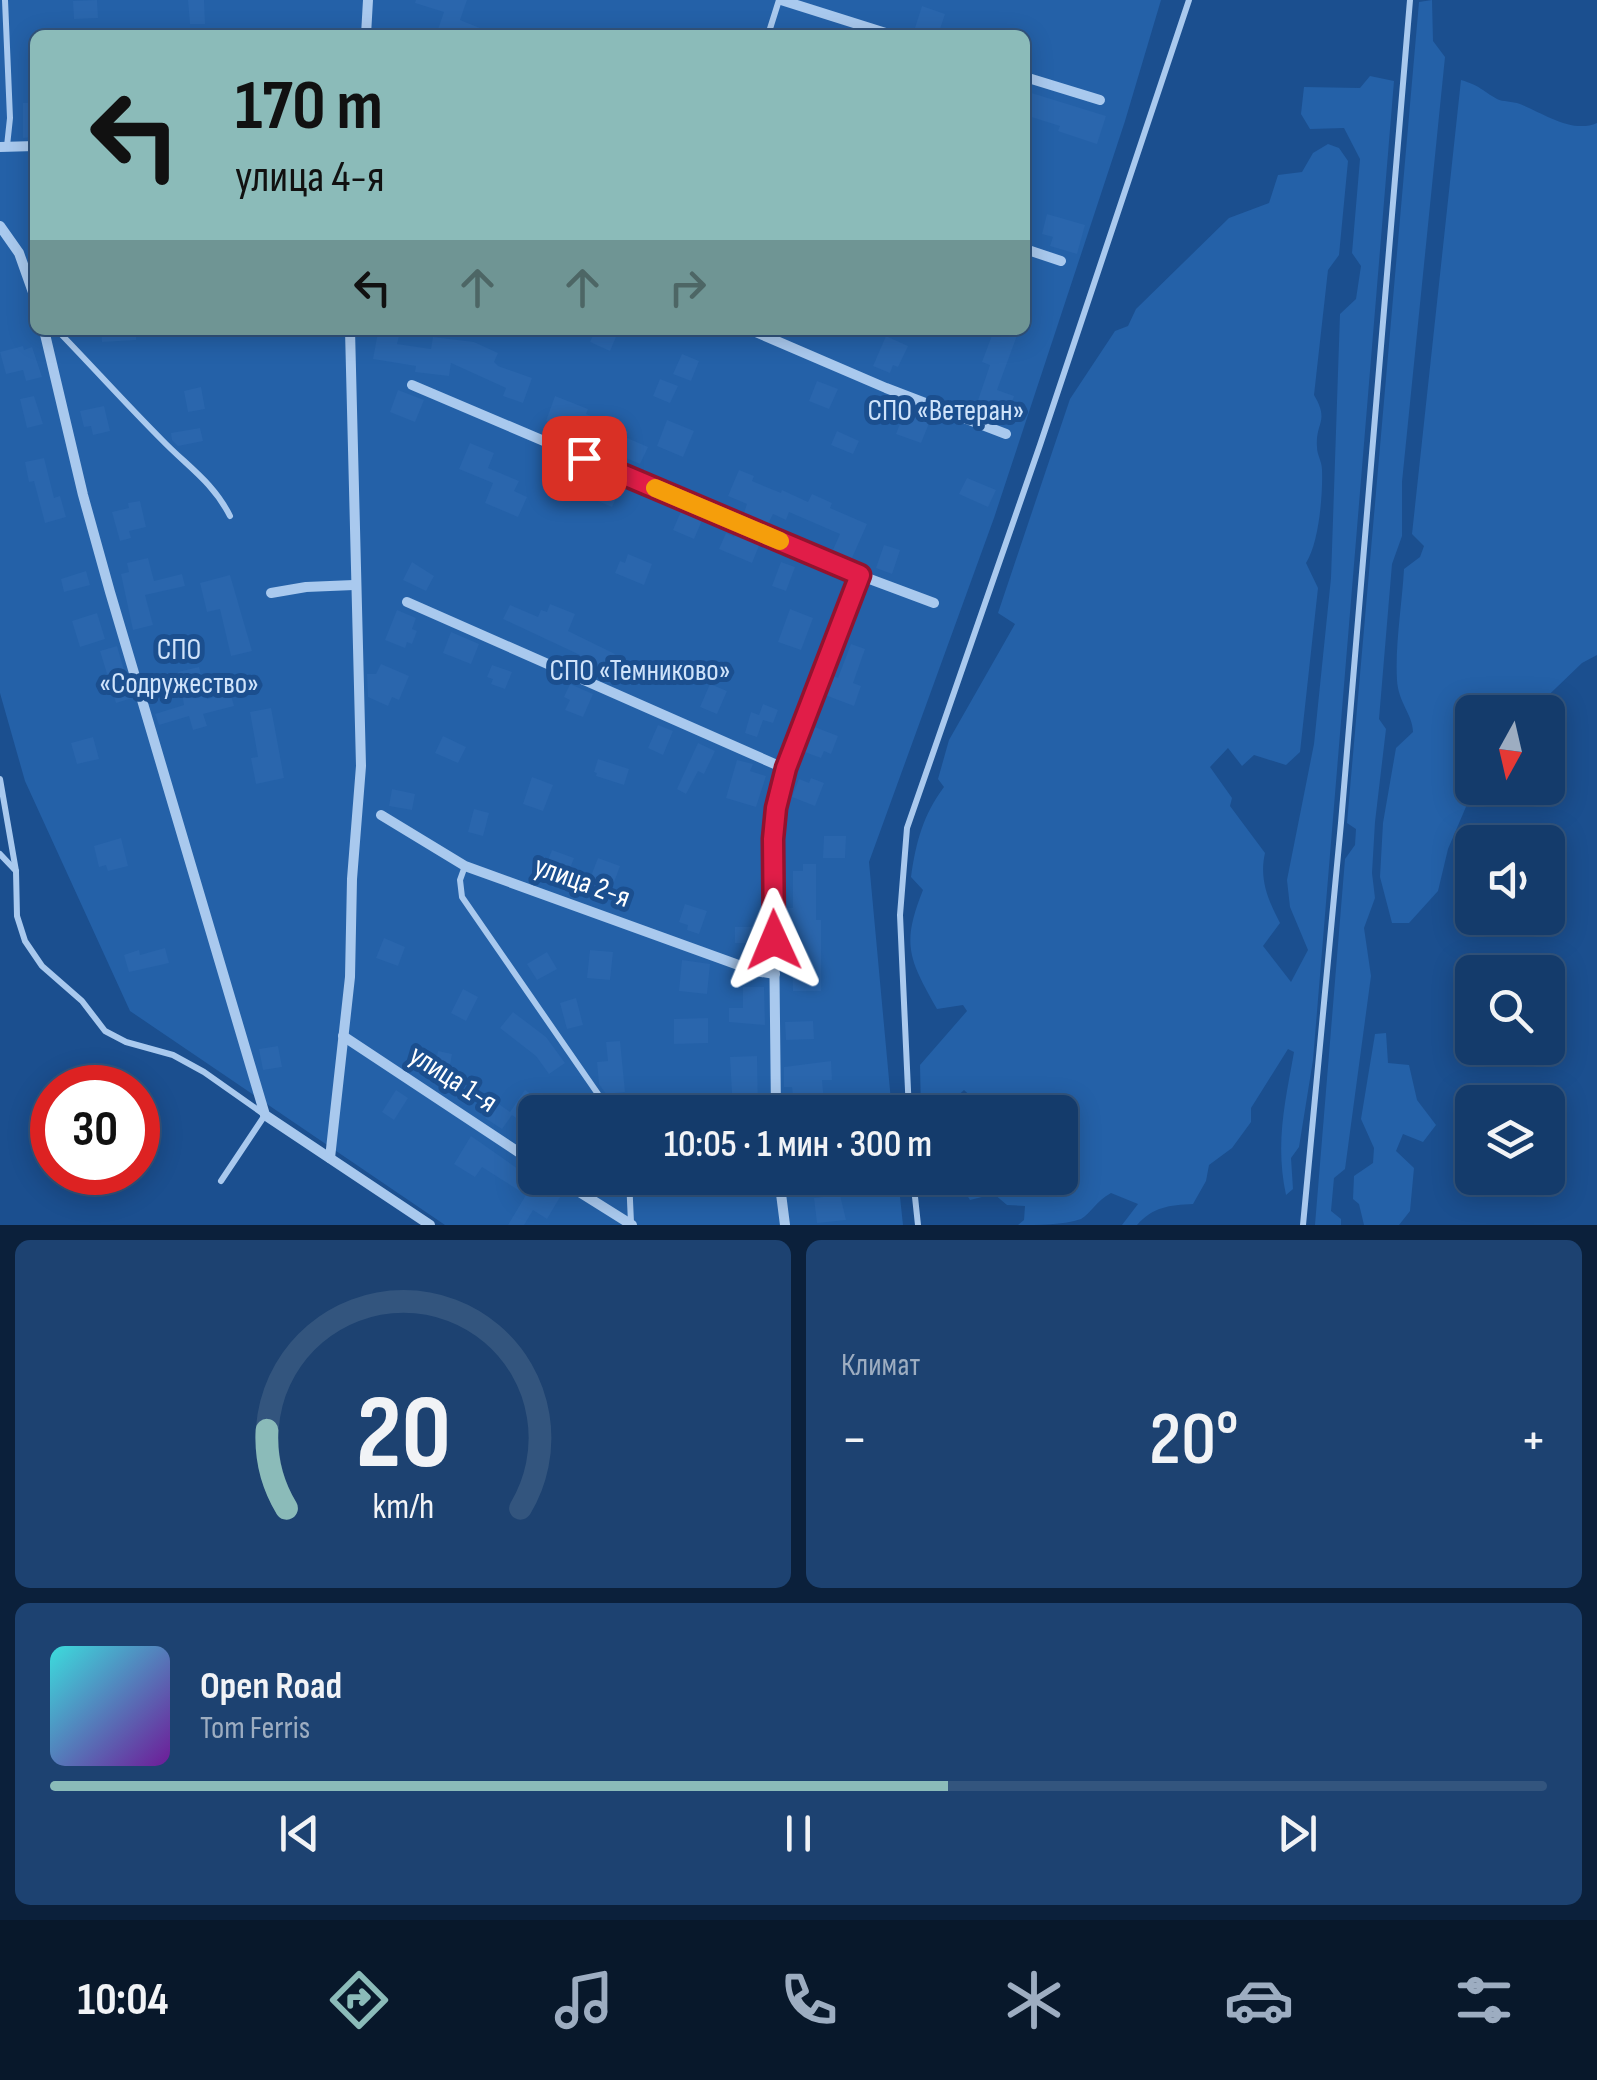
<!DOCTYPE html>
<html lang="ru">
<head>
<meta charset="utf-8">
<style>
	:root { --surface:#143b6b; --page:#1d4271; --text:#f1f3f6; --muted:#9dadc1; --line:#33557e; --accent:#8bbbb9 }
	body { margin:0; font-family:"Sofia Sans Condensed",sans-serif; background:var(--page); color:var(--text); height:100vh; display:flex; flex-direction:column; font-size:38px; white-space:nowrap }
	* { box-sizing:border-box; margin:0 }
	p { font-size:32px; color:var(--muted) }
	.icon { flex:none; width:55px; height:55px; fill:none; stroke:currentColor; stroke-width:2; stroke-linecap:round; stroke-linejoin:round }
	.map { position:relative; height:1225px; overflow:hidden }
	.details { display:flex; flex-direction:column; gap:15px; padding:15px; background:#0b203b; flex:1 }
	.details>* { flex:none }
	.guide { position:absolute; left:30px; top:30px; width:1000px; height:305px; border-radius:15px; box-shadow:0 5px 25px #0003,0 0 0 2px var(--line); background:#8bbbb9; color:#111; overflow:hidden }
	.needle { width:65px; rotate:188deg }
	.controls { position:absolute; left:1455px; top:695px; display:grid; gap:20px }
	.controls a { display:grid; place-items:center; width:110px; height:110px; border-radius:15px; background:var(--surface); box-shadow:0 5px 25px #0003,0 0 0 2px var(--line); font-size:50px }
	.speed { position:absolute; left:30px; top:1065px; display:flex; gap:20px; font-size:50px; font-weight:700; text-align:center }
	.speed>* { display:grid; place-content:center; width:130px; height:130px; border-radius:50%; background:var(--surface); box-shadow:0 5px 25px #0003,0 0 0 2px var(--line); line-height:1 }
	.speed .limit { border:15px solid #d22; background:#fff; color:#111 }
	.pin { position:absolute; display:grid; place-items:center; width:85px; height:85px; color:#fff; margin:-42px; border-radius:20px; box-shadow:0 5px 15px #0006 }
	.me { position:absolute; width:110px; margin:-55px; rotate:359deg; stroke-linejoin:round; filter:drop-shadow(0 0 8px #0008) }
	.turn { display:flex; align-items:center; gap:35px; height:210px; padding:0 40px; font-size:45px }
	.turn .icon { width:130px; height:130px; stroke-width:2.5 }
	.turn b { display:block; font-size:70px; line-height:85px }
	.lanes { display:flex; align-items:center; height:95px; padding:0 40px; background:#0003; justify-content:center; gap:50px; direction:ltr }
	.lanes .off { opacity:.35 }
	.big { font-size:75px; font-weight:600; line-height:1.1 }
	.details .tile { flex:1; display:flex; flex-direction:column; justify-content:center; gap:15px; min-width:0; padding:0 35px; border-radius:15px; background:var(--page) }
	.details .dial { align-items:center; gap:0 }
	.dial svg { height:260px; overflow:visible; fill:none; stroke:var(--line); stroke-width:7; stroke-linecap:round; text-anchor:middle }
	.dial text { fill:var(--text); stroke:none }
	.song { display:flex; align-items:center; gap:30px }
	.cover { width:120px; height:120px; border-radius:15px; background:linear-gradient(135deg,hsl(180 70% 55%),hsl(280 70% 35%)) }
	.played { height:10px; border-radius:5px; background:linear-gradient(90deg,var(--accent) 60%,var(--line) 60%) }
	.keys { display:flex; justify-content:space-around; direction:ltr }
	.heat { display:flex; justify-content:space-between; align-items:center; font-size:55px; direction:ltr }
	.details .tiles { flex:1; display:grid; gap:15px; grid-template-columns:1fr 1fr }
	.tile:last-child { grid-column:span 2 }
	.trip { position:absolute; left:518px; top:1095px; width:560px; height:100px; border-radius:15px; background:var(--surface); box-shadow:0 5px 25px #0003,0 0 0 2px var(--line); font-weight:600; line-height:100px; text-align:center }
	.menu { display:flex; height:160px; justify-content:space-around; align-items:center; background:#08182b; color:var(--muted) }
	.menu .icon { width:70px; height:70px }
	.menu .current { color:var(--accent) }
	.menu b { font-size:45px; color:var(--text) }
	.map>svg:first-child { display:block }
	.green { fill:#2461a8; fill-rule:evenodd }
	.building { fill:#2a66ad }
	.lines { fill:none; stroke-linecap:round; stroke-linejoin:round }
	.lane { stroke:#a9c9ee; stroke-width:6 }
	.street { stroke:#a9c9ee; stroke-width:10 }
	.route-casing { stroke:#92132f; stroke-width:25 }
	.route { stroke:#e11d48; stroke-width:18 }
	.slow { stroke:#f59e0b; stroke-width:18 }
	.labels { text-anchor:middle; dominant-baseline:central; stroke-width:10; stroke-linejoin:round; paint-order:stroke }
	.park-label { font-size:30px; fill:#cfe3fa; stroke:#1b4f8f }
	.street-label { font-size:30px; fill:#fff; stroke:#1b4f8f }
</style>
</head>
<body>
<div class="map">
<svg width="1597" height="1225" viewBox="0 0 1597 1225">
	<rect width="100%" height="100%" fill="#1b4f8f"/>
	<g class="green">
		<path d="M 0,0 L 1161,0 L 1125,121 L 994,518 L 869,862 L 892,1112 L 535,1112 L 535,1178 L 898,1178 L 903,1225 L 445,1225 L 130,1011 L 25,781 L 0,693 ZM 35,35 L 1025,35 L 1025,330 L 35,330 Z"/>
		<polygon points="1432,0 1433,41 1445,57 1402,482 1402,536 1392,564 1379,719 1386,729 1375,822 1372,873 1375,898 1364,928 1371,976 1345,1169 1334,1178 1331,1211 1341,1219 1341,1225 1315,1225 1345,859 1355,845 1356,829 1347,823 1419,2"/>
		<path d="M 1370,76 L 1394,81 L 1313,1060 L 1299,1147 L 1291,1158 L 1293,1189 L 1286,1195 C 1275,1143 1285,1103 1294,1052 L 1288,1049 L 1251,1108 L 1251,1122 L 1232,1148 L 1209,1165 L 1206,1181 L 1193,1204 C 1169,1205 1153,1207 1137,1225 L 1122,1225 L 1138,1204 L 1111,1193 C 1096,1201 1090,1214 1081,1219 C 1064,1225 1038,1225 1018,1225 L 1024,1220 L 1025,1206 L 1007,1205 L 994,1194 L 970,1200 L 965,1192 L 971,1178 L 1060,1178 L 1060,1112 L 1037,1112 L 1042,1107 L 1038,1098 L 1014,1112 L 988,1112 L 964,1090 L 940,1112 L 921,1112 L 920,1065 L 967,1011 L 963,1005 L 937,1009 C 909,959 901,945 923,890 L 911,877 C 916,842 923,815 944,787 L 938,779 L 949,740 L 1015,624 L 998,613 L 1070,399 L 1115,331 L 1128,326 L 1136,309 L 1229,218 L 1269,203 L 1278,175 L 1302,172 L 1313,153 L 1328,144 L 1339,148 L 1348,161 L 1339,255 L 1328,270 L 1314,395 C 1330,422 1315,422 1317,447 C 1317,455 1322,461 1322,470 C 1323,494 1319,543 1306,563 L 1318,588 L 1300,752 L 1286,765 L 1254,755 L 1242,766 L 1228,748 L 1210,767 L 1232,798 L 1230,806 L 1265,853 C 1259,879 1268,900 1280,923 L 1263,946 L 1291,982 L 1308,950 L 1290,907 L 1287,880 L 1314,744 L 1331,578 L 1340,314 L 1356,299 L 1361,266 L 1352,253 L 1360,159 L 1344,128 L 1310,129 L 1301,114 L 1304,87 L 1360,88 Z"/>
		<path d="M 1461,80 C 1481,86 1481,90 1497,99 C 1503,102 1512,101 1520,104 C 1543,113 1572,134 1597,123 L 1597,655 L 1582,663 L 1531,712 L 1472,712 L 1474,788 L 1448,849 L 1438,891 L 1409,923 L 1392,923 L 1380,877 L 1383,823 L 1396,748 L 1413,732 C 1413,715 1398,702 1397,680 C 1395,644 1402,605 1404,569 L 1420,557 L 1424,546 L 1412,534 Z"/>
		<polygon points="1386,1033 1388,1063 1409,1065 1417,1100 1436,1125 1423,1142 1403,1134 1396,1151 1414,1168 1410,1211 1399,1225 1364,1225 1359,1204 1353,1199 1354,1176 1373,1163 1374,1148 1361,1119 1375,1034"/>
	</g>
	<g class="building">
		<polygon points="97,0 98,18 74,19 73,1"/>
		<polygon points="188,0 204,0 205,24 190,24"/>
		<polygon points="416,0 467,0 460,20 497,35 436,35 444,12 415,3"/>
		<polygon points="922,6 945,14 938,35 914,31"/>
		<polygon points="1025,91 1106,116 1097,144 1058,131 1060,126 1025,115"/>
		<polygon points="23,103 35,103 34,137 23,138"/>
		<polygon points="1047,214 1085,225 1077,254 1050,246 1053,237 1042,234"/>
		<polygon points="101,330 136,330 136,340 102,342"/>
		<polygon points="595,330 619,330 610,351 590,342"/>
		<polygon points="994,330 1019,330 997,390 1014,396 1006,420 975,409 990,365 982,362"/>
		<polygon points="378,332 399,336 397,344 431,349 433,337 474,342 498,353 494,362 498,366 532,378 523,403 503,396 506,388 451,363 449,376 415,372 416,366 373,359"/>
		<polygon points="886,336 908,346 898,367 893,365 890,373 873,366"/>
		<polygon points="23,346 24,350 32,347 42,377 26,381 23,370 6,374 0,352"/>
		<polygon points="682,354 699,361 691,381 673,374"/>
		<polygon points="660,379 678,386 670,403 653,396"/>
		<polygon points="817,381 838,389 829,409 809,401"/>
		<polygon points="201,387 205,409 188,412 184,391"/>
		<polygon points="398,390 424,400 415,422 390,412"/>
		<polygon points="34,396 43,424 27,428 20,399"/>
		<polygon points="555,396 588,409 586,414 628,432 625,437 648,447 640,464 594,444 595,440 546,421"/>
		<polygon points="104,406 110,431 93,435 91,426 84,427 80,411"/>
		<polygon points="907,406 932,416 921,443 896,434"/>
		<polygon points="667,420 694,431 683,457 657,446"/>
		<polygon points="200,428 203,441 178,446 172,440 171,433"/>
		<polygon points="837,431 859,441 853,454 831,445"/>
		<polygon points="470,443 494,453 488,468 519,481 514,491 527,497 518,517 485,503 493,483 459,469"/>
		<polygon points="44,458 54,498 60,496 66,517 45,523 34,481 29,482 25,462"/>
		<polygon points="739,470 754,476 752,481 781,493 782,490 808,502 812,494 832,503 830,508 867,524 852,558 833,550 840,534 789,512 786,520 773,514 767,526 743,516 747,504 728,496"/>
		<polygon points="591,473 621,486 612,507 582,494"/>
		<polygon points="967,478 996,490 988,507 959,494"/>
		<polygon points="140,501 146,527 129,531 131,538 120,541 112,512 129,508 128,503"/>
		<polygon points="682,509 703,518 694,539 673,530"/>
		<polygon points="736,532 760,543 752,563 719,549 726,533 734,537"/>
		<polygon points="884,545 900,550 892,574 876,568"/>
		<polygon points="628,554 652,564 644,585 615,573 620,561 625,563"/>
		<polygon points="148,558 154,581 182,574 185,586 145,595 153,625 133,630 121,574 129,572 127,563"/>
		<polygon points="412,562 434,576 426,591 403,580"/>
		<polygon points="781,562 795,567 786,591 772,586"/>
		<polygon points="86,571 90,585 64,592 61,579"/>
		<polygon points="230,575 252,651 231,656 220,609 207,612 200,583"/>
		<polygon points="550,604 575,614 568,631 615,654 608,667 600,663 596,671 576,662 580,655 503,619 510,605 538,617 541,610 547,612"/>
		<polygon points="790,609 813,618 801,650 778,642"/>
		<polygon points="397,610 416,618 412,629 417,631 412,644 407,642 405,648 385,640"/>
		<polygon points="97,613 105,639 80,647 72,621"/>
		<polygon points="451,632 479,644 471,664 443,653"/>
		<polygon points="851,644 865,649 853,683 861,686 854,706 825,695 833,676 838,678"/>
		<polygon points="117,646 132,698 116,703 100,651"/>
		<polygon points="381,664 409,676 399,700 392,697 388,706 368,697 367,674 376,674"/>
		<polygon points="492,665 512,672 505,689 491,684 493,679 487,677"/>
		<polygon points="199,667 207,699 230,692 234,706 203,714 207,726 193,730 189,716 159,725 155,714 184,705 178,672"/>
		<polygon points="570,684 593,694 583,717 565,710 570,700 564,697"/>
		<polygon points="710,684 727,691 717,714 700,707"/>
		<polygon points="763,704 778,710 773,723 763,720 757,737 745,733 751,712 759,715"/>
		<polygon points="271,708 284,778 256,784 251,758 258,757 250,712"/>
		<polygon points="658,725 673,731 663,755 648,748"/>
		<polygon points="812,726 838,736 831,754 824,751 821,758 802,751"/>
		<polygon points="443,736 466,747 458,763 435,753"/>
		<polygon points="93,737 99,759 77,764 71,743"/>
		<polygon points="698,743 715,751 704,774 698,771 686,794 677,789"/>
		<polygon points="598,759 629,769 624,785 596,776 597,773 594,772"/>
		<polygon points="737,760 753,764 750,771 766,776 756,807 726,798"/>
		<polygon points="532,777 553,785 543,811 523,804"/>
		<polygon points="811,778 824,783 815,806 792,797 799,779 809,783"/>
		<polygon points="392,789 415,794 412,810 389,806"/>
		<polygon points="474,809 489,813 483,836 468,832"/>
		<polygon points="824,836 846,836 845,858 823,858"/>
		<polygon points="121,838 128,866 108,871 106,865 99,867 94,846"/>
		<polygon points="552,850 574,858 567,876 545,868"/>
		<polygon points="598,858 620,866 610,893 588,884"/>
		<polygon points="803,864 816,864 816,920 821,920 821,991 793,991 791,922 783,922 782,908 793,908 793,871 803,871"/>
		<polygon points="685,904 707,911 699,934 687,930 688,925 679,922"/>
		<rect x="735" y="927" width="22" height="16"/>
		<polygon points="384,938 405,947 398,966 376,958"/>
		<polygon points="165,948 169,963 129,972 124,955 139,950 140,955"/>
		<polygon points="590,950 613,952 610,980 587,978"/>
		<polygon points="547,952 557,969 537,980 527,964"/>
		<polygon points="682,960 710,964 707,994 679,991"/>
		<polygon points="743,987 764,987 765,1025 729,1022 729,1008 743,1008"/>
		<polygon points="463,989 478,997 466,1021 451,1013"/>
		<polygon points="576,998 583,1025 567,1029 560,1003"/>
		<polygon points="513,1012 546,1037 565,1063 549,1074 536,1056 500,1028"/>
		<polygon points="708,1018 708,1043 674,1044 674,1019"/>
		<polygon points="813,1021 814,1039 786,1040 785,1022"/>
		<polygon points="620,1041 625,1092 606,1094 599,1084 597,1062 608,1061 606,1042"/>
		<polygon points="278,1046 282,1067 263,1070 259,1049"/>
		<polygon points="438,1051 452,1054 448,1076 434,1073"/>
		<polygon points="757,1056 758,1112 733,1112 730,1057"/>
		<polygon points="831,1061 832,1080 822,1080 825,1112 795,1112 792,1087 784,1087 784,1067"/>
		<polygon points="396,1090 408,1098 394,1120 382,1112"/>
		<polygon points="525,1090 558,1112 535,1112 535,1131 512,1115 502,1129 485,1118 496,1102 510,1112"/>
		<polygon points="471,1136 531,1178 544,1180 548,1178 552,1185 563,1192 547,1219 533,1210 524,1225 508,1225 526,1195 482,1167 475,1177 454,1164"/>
		<polygon points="840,1195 846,1220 817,1223 814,1198"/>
	</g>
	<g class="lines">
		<g class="lane">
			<polyline points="5,0 10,118 7,146"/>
			<polyline points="768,35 779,0"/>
			<path d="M 57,330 C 92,366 126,404 162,440 C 187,466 213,482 230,516"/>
			<polyline points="0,779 16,871 17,916 25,941 42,966 82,1001 105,1031 126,1042 173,1055 204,1072 265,1115 221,1181"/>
			<polyline points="0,854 16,871"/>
			<polyline points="465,866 460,880 462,897 598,1094 607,1112"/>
			<polyline points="909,1112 900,915 907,828 1040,445 1189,0"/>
			<polyline points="629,1178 631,1223"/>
			<polyline points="913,1178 918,1225"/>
			<polyline points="1303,1225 1341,823 1410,0"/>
		</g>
		<g class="street">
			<polyline points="781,0 892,35"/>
			<polyline points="366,35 368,0"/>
			<polyline points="1025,77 1100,100"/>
			<polyline points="0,147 35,146"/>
			<polyline points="0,226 19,253 35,298"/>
			<polyline points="1025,249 1061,261"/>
			<polyline points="44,330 83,495 110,592 265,1115 430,1225"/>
			<polyline points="751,330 886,388 1006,434"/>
			<polyline points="412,385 859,575 934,603"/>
			<polyline points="271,593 306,587 354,585"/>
			<polyline points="407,602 786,769"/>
			<polyline points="381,815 465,866 755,971 775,974"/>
			<polyline points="343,1036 535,1163"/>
			<path d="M 776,1112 L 773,839 C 784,748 827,661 859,575"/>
			<polyline points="330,1158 350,977 352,879 361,766 350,330"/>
			<polyline points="557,1178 632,1225"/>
			<polyline points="779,1178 785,1225"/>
		</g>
	</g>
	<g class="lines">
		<defs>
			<polyline id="route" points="584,458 860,575 786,768 776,808 773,839 774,940"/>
		</defs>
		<use href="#route" class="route-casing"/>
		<use href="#route" class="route"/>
		<polyline class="slow" points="655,488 780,541"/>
	</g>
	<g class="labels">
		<g class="park-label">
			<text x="946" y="411">СПО «Ветеран»</text>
			<text x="179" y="650">СПО<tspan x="179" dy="34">«Содружество»</tspan></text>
			<text x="640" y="671">СПО «Темниково»</text>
		</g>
		<g class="street-label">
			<text transform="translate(582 882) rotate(20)">улица 2-я</text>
			<text transform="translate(453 1079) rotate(33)">улица 1-я</text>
		</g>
	</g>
</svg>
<div class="controls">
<a><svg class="needle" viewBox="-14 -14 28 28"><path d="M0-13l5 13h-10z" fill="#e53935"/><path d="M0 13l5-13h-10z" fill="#9dadc1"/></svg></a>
<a><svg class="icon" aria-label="sound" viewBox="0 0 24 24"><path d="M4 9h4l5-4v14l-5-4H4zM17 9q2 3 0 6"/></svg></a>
<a><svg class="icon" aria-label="search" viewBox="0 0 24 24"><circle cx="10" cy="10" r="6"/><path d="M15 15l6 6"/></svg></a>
<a><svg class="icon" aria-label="layers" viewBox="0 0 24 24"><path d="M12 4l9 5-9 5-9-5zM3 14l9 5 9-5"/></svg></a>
</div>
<div class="speed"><div class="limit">30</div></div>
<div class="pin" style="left:584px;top:458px;background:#d93025"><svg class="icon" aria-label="arrive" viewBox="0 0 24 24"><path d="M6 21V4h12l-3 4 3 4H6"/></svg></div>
<svg class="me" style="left:774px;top:940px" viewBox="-20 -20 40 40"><path d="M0-17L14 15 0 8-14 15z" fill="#e11d48" stroke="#fff" stroke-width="4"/></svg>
<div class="trip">10:05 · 1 мин · 300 m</div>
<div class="guide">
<div class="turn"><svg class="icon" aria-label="left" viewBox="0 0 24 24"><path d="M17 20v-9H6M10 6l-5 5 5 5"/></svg><div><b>170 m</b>улица 4-я</div></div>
<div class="lanes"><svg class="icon" aria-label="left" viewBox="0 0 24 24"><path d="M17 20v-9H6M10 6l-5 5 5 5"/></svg><svg class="icon off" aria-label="ahead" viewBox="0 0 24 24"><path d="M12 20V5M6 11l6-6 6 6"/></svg><svg class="icon off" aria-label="ahead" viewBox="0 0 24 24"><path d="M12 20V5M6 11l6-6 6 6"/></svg><svg class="icon off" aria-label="right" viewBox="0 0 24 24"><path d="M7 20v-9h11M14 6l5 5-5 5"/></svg></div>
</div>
</div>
<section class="details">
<div class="tiles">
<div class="tile dial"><svg viewBox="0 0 100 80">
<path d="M14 69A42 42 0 1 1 86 69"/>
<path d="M14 69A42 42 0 0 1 8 45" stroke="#8bbbb9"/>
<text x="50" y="56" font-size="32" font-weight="700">20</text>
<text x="50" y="72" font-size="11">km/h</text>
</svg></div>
<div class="tile"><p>Климат</p>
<div class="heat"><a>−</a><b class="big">20°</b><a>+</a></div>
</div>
<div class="tile">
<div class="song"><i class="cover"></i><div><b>Open Road</b><p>Tom Ferris</p></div></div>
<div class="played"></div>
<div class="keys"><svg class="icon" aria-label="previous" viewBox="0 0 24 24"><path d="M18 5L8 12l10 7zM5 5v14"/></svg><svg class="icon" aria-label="pause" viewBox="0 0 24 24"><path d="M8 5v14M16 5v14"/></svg><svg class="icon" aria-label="next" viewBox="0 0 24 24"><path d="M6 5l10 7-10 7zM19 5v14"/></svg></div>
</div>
</div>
</section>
<nav class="menu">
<b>10:04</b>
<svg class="icon current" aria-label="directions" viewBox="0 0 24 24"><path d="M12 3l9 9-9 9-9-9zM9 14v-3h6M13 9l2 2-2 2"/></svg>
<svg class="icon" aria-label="music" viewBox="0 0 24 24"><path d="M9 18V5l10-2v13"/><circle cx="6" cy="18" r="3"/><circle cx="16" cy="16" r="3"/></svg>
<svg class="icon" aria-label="phone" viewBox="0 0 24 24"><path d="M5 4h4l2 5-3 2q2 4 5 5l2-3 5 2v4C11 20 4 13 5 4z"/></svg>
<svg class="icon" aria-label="climate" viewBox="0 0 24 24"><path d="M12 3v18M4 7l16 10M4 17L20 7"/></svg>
<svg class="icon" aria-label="car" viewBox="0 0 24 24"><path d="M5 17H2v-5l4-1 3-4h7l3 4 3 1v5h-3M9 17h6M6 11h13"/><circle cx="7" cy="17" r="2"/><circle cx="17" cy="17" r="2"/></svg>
<svg class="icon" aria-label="filters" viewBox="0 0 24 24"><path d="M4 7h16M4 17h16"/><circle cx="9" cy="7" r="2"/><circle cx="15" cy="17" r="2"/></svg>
</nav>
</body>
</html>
